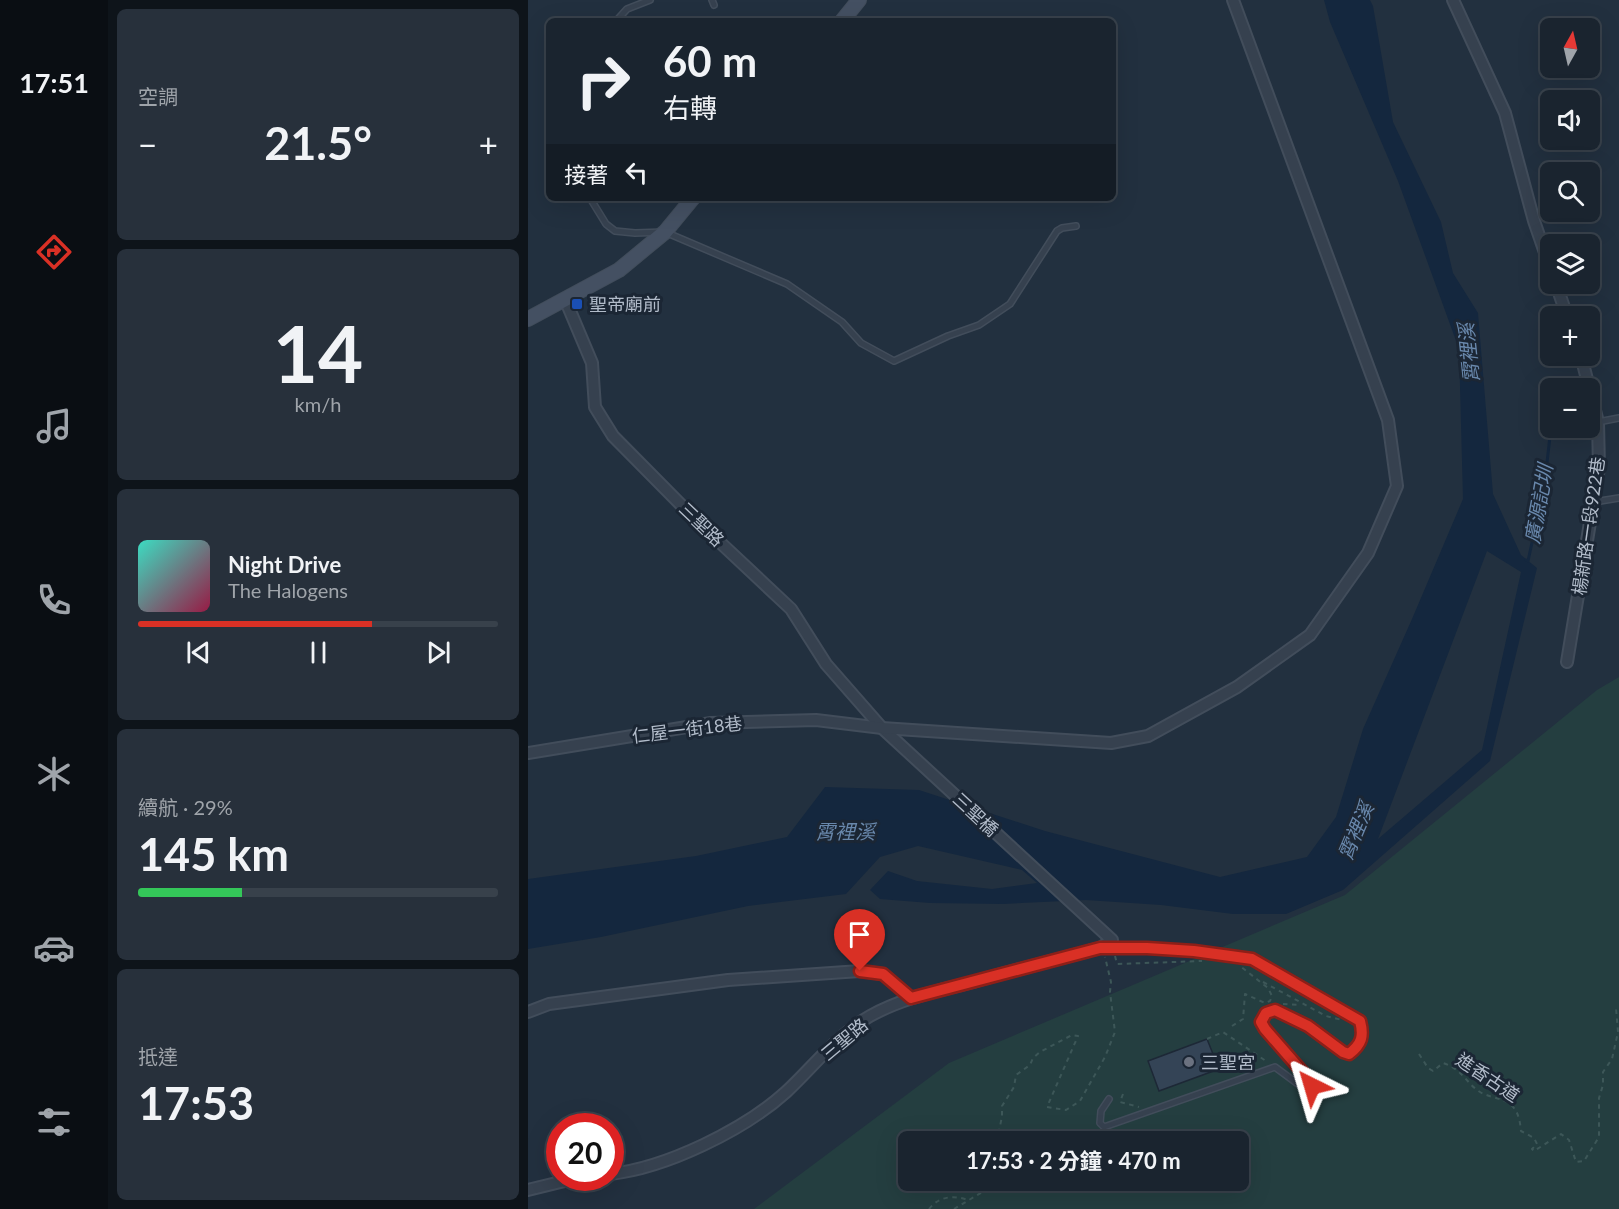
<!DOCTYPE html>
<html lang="zh-TW">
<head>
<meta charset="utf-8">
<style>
	:root { --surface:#1a242f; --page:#27303b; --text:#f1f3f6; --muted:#9fa4aa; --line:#38414b; --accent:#d93025 }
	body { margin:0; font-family:Lato,"Noto Sans TC",sans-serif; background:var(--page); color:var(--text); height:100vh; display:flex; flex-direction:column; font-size:22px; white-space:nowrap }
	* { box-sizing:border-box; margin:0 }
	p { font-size:20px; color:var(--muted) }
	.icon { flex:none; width:33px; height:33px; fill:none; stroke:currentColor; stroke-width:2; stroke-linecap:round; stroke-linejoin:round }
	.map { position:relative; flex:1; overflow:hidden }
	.panel { display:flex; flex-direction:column; gap:9px; padding:9px; background:#0e141a; width:420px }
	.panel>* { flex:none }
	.guide { position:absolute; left:18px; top:18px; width:570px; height:183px; border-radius:9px; box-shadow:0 6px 24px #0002,0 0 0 2px var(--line); background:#1a242f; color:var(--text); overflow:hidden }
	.needle { width:39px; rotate:8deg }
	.tools { position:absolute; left:1012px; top:18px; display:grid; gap:12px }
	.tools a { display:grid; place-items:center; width:60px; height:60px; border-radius:9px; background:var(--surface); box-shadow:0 6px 24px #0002,0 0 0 2px var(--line); font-size:30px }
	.speed { position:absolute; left:18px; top:1113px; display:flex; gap:12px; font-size:30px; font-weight:700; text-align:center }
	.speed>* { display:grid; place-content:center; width:78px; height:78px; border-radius:50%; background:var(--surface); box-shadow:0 6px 24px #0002,0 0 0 2px var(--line); line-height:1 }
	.speed .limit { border:9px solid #d22; background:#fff; color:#111 }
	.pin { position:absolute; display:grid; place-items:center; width:51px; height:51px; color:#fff; margin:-62px -26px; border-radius:50% 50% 50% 0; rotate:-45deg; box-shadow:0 0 6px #0007 }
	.pin .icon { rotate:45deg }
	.me { position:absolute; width:66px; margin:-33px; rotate:320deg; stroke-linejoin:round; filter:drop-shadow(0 0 4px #0008) }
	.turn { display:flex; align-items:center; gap:21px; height:126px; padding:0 18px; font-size:27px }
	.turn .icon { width:78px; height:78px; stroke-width:2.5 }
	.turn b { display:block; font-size:42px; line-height:51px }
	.then { display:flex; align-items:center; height:57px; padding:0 18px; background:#0003; gap:12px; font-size:22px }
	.big { font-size:45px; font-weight:700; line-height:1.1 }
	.panel .card { flex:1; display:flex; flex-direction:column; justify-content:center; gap:9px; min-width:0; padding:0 21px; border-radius:9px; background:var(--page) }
	.panel .dial { align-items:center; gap:0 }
	.dial b { font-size:78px; line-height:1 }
	.song { display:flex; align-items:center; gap:18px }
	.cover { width:72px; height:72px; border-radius:9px; background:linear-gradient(135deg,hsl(170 70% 55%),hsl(340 70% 35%)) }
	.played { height:6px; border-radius:3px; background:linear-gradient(90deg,var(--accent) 65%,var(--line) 65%) }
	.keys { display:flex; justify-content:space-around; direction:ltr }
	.heat { display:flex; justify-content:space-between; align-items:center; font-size:33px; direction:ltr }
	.charge { height:9px; border-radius:4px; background:linear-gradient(90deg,#34c759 29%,var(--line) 0) }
	.trip { position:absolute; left:370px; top:1131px; width:351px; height:60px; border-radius:9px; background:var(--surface); box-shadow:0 6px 24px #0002,0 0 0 2px var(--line); font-weight:700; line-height:60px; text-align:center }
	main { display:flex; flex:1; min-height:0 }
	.tab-bar { display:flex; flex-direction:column; width:108px; justify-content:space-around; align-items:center; background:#0a0e13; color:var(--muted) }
	.tab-bar .icon { width:42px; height:42px }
	.tab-bar .selected { color:var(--accent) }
	.tab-bar b { font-size:27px; color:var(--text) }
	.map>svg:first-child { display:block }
	.green { fill:#243e40; fill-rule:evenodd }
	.water { fill:#14273e; fill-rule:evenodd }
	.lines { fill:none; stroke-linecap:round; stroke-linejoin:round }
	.stream { stroke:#14273e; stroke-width:3 }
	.building { fill:#344456; stroke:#1d2836; stroke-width:1.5 }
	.service-casing { stroke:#424d5b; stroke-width:8 }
	.minor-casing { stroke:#424d5b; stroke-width:14 }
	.secondary-casing { stroke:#424d5b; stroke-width:16 }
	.path { stroke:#3d5758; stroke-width:2; stroke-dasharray:4.5 4.5; stroke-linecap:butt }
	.service { stroke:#36414f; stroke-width:5 }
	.minor { stroke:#36414f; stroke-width:10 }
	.secondary { stroke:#445062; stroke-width:14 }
	.route-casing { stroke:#8d1f18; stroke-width:15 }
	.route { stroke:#d93025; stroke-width:10 }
	.transit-dot { fill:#1a4fb4; stroke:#1b2634; stroke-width:2 }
	.worship-dot { fill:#6b7280; stroke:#1b2634; stroke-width:2 }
	.labels { text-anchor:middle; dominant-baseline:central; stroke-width:6; stroke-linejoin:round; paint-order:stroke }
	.poi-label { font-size:18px; fill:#b2bcca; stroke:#1b2634; text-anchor:start }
	.street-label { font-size:18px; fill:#b2bcca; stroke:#1b2634 }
	.water-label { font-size:20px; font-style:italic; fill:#6988ac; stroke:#1b2634 }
</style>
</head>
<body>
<main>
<nav class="tab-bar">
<b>17:51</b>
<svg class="icon selected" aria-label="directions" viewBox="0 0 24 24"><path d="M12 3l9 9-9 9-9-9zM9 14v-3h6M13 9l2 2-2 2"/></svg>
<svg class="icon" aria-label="music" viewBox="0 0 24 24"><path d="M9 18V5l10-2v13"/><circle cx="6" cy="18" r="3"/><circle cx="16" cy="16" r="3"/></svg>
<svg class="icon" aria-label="phone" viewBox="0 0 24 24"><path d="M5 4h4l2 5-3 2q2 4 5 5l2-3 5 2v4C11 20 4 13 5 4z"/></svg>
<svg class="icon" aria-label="climate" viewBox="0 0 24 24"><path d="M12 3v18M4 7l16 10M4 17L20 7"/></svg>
<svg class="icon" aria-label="car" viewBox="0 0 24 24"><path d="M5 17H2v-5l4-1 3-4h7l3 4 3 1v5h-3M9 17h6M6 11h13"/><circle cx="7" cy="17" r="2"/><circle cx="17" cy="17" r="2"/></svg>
<svg class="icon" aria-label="filters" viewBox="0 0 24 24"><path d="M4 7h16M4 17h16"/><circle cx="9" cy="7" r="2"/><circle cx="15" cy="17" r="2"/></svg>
</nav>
<section class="panel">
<div class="card"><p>空調</p>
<div class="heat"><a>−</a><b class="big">21.5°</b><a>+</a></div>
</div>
<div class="card dial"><b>14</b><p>km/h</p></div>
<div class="card">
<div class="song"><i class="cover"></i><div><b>Night Drive</b><p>The Halogens</p></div></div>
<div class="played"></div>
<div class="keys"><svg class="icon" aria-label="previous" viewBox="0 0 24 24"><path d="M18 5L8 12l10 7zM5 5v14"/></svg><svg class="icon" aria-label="pause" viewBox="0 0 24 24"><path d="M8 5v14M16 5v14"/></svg><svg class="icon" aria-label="next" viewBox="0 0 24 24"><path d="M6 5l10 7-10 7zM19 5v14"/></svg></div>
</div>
<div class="card"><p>續航 · 29%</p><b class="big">145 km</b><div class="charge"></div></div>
<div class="card"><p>抵達</p><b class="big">17:53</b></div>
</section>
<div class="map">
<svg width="1091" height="1209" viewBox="0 0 1091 1209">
	<rect width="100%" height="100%" fill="#22303f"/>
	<path class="green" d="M 1091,677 L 1091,1209 L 226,1209 L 421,1063 L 817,895 L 1069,690 ZM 381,1142 L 711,1142 L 711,1180 L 381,1180 Z"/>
	<path class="water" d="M 796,0 L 842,0 L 845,6 L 865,122 L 913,222 L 925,273 L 950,313 L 965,494 L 993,555 L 1009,568 L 962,761 L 815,890 L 758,914 L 705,914 L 633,905 L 558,900 L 475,904 L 402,903 L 352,899 L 342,890 L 360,871 L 389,881 L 464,889 L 509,883 L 494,870 L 390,846 L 352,857 L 318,894 L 220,906 L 73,937 L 0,949 L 0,879 L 168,856 L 259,837 L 297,787 L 391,790 L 517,831 L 692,877 L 779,857 L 808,817 L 835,729 L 884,619 L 935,499 L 931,349 L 870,181 L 802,22 ZM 959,551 L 993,572 L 954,750 L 850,839 Z"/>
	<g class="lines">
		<polyline class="stream" points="998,560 1000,561 1016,488 1023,428"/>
	</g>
	<polygon class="building" points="679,1039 691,1069 631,1091 620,1061"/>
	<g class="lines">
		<defs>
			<g id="service">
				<polyline points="184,0 186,5"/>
				<polyline points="90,21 90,19 99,9 122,0"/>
				<polyline points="62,198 78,224 87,231 107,233 137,232 259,284 314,322 333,343 366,361 420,336 451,325 482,304 529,231 534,228 548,226"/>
				<polyline points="1070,422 1091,418"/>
				<polyline points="1066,502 1091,498"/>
				<path d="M 577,948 L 666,951 L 724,959 L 778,988 L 832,1021 C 836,1036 834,1044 821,1054 L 815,1052 L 780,1026 L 747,1010 L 738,1013 L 733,1022 L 741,1034 L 784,1083 L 783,1088 L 774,1087 L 747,1067 L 576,1127 L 572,1123 L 573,1111 L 581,1099"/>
			</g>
			<g id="minor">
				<polyline points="925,0 977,113 1006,221 1023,270"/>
				<polyline points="1028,284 1039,316"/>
				<path d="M 37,299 L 64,363 L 67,407 L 85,436 L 166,518 L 263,609 L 298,664 L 354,728 L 584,940 L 572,948 C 530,959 487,970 445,982 C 410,991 374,998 342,1016 C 309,1035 285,1067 258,1092 C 216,1130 138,1168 82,1174"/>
				<polyline points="1039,662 1071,468 1070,422 1053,356"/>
				<polyline points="0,753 183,723 288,720 354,728 583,743 620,736 709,687 782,635 840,553 869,486 860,420 705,0"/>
				<polyline points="0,1012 21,1004 200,980 332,971 355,974 383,998"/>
				<polyline points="0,1190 49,1178"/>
			</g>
			<g id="secondary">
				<polyline points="314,21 331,0"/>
				<polyline points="0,319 91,270 137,232 165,198"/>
			</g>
		</defs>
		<use href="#service" class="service-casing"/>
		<use href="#minor" class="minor-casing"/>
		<use href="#secondary" class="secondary-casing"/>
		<g class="path">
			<polyline points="587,956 589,964 674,961"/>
			<polyline points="735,982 798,1016 814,1020"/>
			<polyline points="755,1004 773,1005"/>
			<polyline points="704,1026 715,1019 717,994 737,1003 742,1001 744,996 740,988 712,966"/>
			<polyline points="679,1039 695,1032 738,1061"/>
			<path d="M 891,1054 L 900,1068 L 905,1071 L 915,1063 C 934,1069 939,1084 952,1092 C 962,1098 976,1098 983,1105 C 991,1112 992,1122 993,1131 L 1006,1138 L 1009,1144 L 1004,1149 L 1006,1151 L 1033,1134 L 1041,1140 L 1048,1162 L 1056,1161 L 1071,1137 L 1071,1098 L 1075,1085 L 1075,1072 L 1084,1059 L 1090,1032 L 1088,1008 L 1091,1008"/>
			<polyline points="595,1094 592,1102 611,1107"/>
			<polyline points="469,1142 474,1116 474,1106 486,1087 488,1075 502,1065 505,1058 512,1052 544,1035 550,1036 519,1107 538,1110 552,1101 577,1057 587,1032 582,992 583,982 577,957"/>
			<path d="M 401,1209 C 411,1196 426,1195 440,1200"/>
			<polyline points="426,1209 456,1191 459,1180"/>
		</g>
		<use href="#service" class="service"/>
		<use href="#minor" class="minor"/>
		<use href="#secondary" class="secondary"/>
	</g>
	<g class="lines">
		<defs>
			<path id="route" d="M 332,971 L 355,974 L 383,998 L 572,948 L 619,948 L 666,951 L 724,959 L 832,1021 C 836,1036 834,1044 821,1054 L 815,1052 L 780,1026 L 747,1010 L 738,1013 L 733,1022 L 737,1029 L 784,1083 L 784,1086"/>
		</defs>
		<use href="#route" class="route-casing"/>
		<use href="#route" class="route"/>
	</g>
	<rect class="transit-dot" x="43" y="298" width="12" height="12" rx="3"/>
	<circle class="worship-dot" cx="661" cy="1062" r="6"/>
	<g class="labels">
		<g class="poi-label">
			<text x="61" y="304">聖帝廟前</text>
			<text x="673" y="1062">三聖宮</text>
		</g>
		<g class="street-label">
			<text transform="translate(174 524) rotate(44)">三聖路</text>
			<text transform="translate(1060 526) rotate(-82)">楊新路一段922巷</text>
			<text transform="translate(159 729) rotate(-7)">仁屋一街18巷</text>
			<text transform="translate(448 814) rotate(43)">三聖橋</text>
			<text transform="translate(316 1039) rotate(-40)">三聖路</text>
			<text transform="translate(960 1077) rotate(34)">進香古道</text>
		</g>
		<g class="water-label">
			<text transform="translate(940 353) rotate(-96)">霄裡溪</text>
			<text transform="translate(1010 504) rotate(-80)">廣源記圳</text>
			<text x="317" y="831">霄裡溪</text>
			<text transform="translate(827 831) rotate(-67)">霄裡溪</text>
		</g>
	</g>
</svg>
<div class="tools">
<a><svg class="needle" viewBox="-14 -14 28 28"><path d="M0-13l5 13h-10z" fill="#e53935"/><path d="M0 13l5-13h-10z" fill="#9fa4aa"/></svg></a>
<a><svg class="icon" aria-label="sound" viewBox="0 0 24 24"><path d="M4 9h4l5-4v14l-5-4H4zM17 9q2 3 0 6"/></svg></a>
<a><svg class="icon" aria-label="search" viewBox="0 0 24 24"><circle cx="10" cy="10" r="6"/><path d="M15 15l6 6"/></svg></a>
<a><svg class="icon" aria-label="layers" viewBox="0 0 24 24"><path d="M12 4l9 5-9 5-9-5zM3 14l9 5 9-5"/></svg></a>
<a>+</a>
<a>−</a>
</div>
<div class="speed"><div class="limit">20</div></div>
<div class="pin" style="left:332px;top:971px;background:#d93025"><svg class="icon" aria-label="arrive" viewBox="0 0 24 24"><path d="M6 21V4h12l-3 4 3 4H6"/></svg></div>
<svg class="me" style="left:784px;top:1086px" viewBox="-20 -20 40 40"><path d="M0-17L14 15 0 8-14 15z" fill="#d93025" stroke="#fff" stroke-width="4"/></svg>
<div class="trip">17:53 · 2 分鐘 · 470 m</div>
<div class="guide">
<div class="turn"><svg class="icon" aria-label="right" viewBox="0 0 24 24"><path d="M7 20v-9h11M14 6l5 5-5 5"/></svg><div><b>60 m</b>右轉</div></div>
<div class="then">接著<svg class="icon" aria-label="left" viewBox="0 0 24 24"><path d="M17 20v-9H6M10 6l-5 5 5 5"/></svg></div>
</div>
</div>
</main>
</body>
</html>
